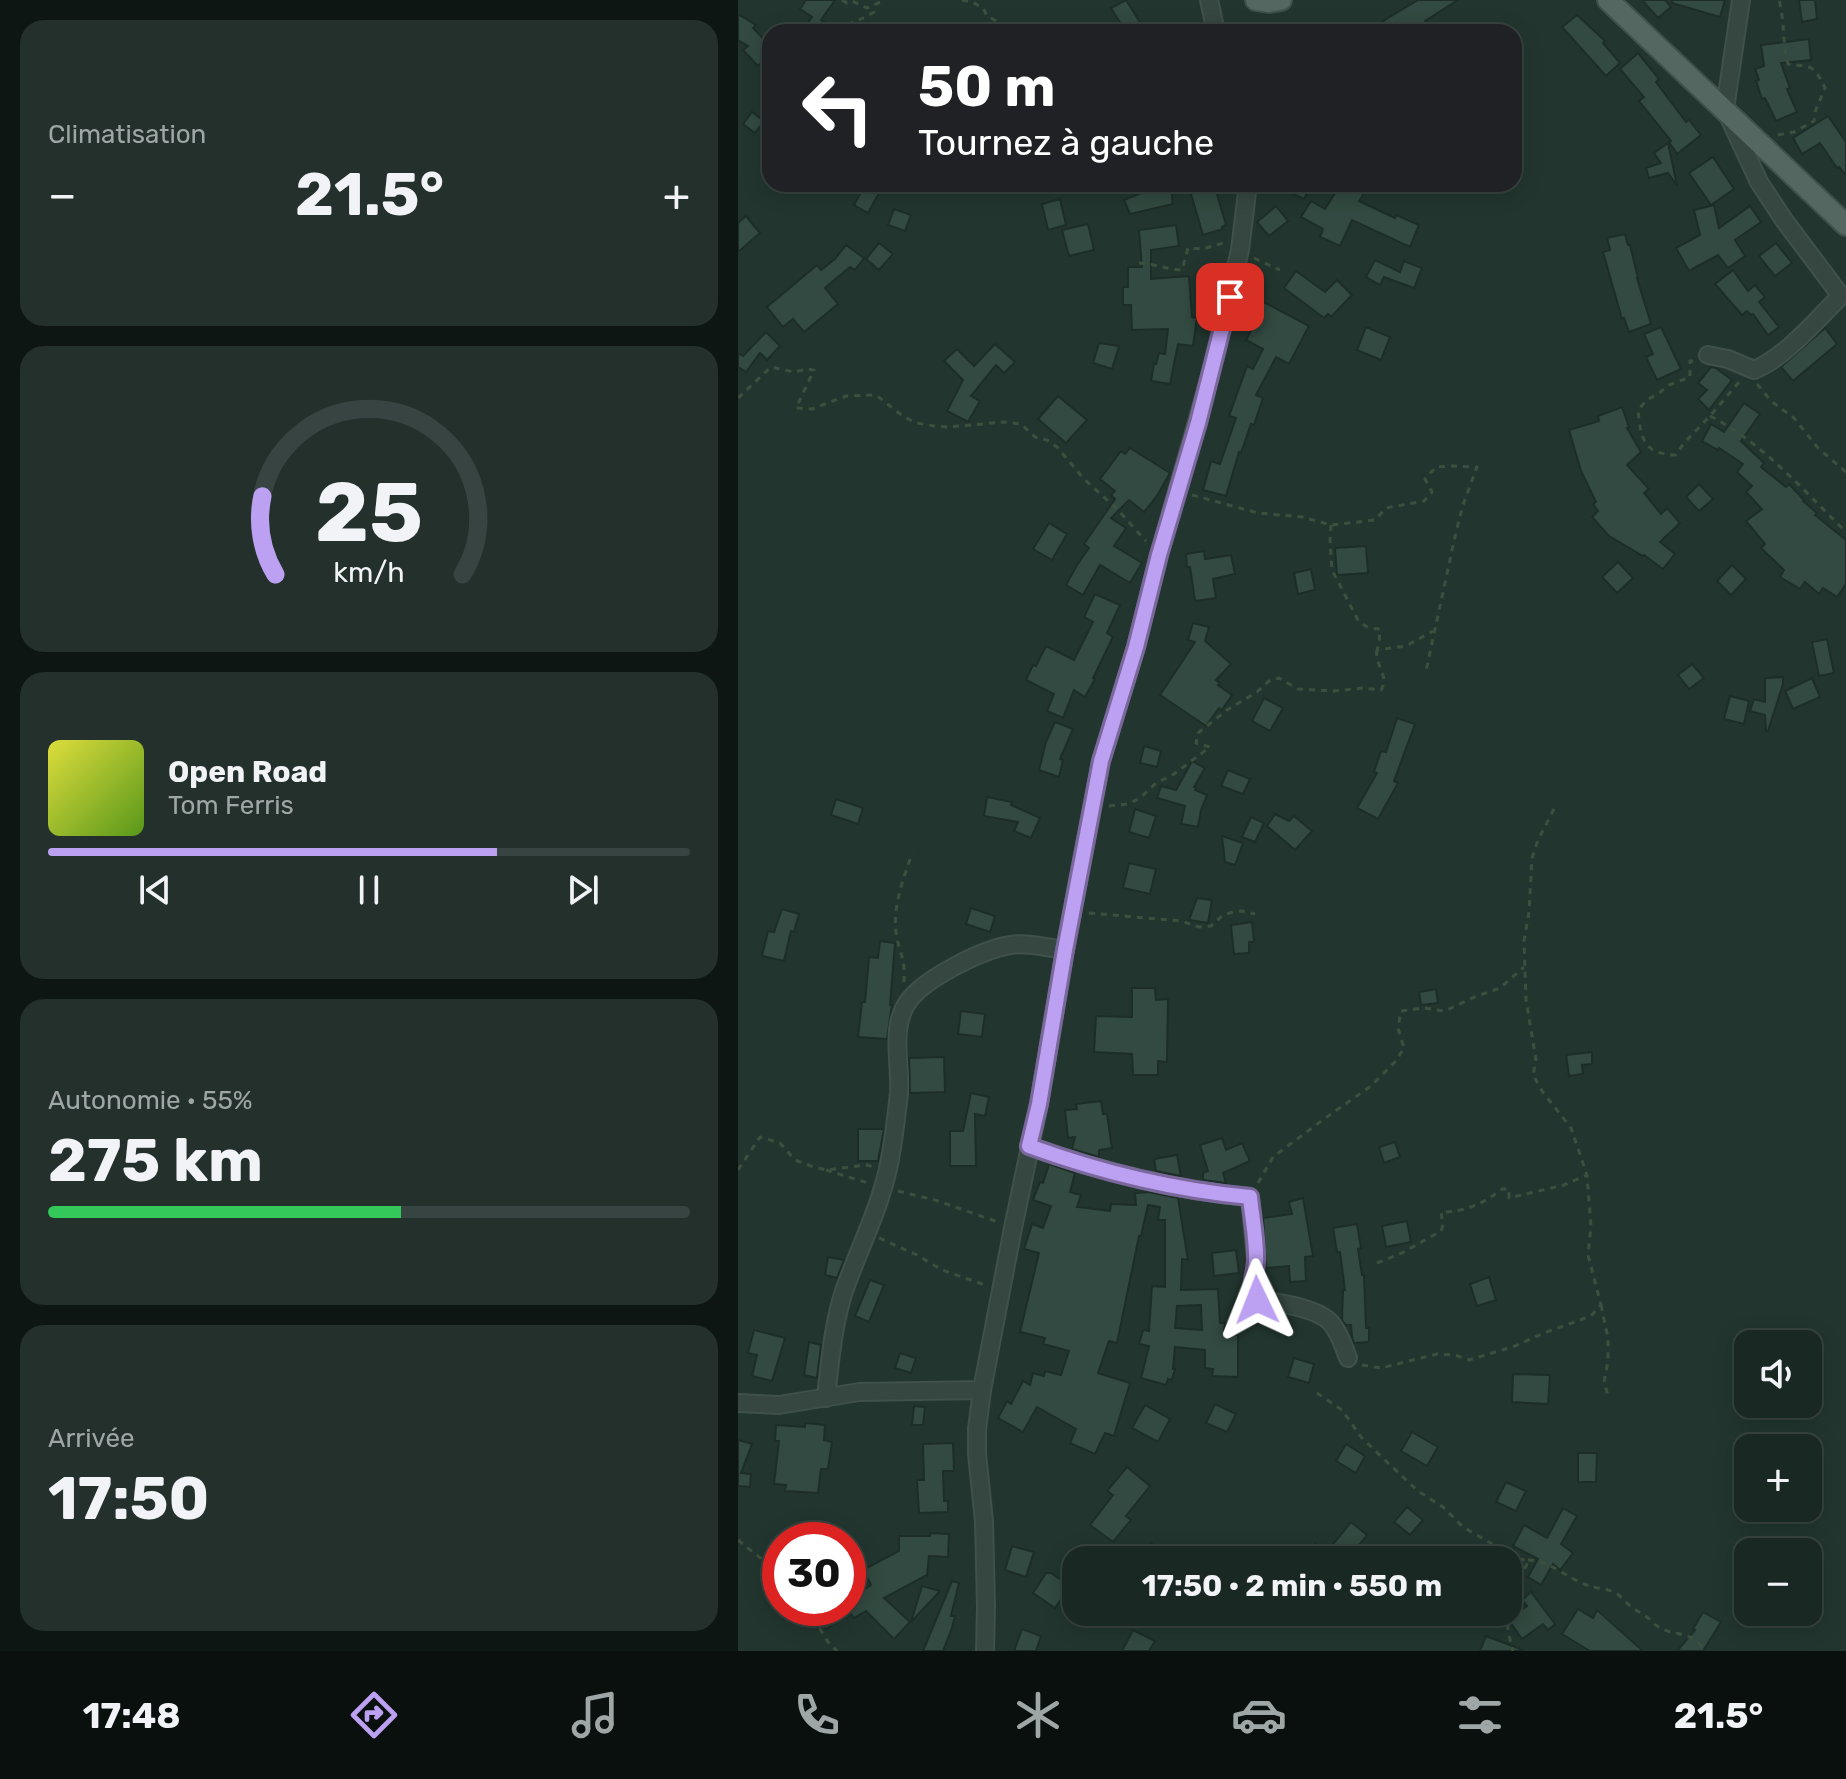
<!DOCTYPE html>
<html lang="fr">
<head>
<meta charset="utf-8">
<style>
	:root { --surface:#1a2823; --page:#23302b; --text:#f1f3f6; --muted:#9fa6a6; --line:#384441; --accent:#bca0f2 }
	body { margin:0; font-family:Rubik,sans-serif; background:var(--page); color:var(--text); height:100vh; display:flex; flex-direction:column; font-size:30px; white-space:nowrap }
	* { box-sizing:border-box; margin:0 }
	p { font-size:26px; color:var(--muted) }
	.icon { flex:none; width:44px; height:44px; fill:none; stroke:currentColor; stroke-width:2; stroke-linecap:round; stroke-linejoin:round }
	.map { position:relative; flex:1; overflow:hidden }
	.side { display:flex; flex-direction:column; gap:20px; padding:20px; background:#0e1613; width:738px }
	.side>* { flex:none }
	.hud { position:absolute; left:24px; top:24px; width:760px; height:168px; border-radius:24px; box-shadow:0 4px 20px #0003,0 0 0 2px var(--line); background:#202124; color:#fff; overflow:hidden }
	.controls { position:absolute; left:996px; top:1330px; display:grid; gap:16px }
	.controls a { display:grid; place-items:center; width:88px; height:88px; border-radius:16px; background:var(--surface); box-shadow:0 4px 20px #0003,0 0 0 2px var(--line); font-size:40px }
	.speed { position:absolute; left:24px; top:1522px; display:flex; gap:16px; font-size:40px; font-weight:700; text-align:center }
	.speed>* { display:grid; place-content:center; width:104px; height:104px; border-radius:50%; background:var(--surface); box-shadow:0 4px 20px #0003,0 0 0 2px var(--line); line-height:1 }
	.speed .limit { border:12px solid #d22; background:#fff; color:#111 }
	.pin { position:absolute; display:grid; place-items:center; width:68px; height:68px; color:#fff; margin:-34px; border-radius:16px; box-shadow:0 4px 12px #0006 }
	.me { position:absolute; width:88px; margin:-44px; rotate:358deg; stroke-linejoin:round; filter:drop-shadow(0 0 6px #0008) }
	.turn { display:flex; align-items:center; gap:28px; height:168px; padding:0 24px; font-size:36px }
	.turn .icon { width:104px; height:104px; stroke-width:2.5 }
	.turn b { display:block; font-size:56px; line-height:68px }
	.big { font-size:60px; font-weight:700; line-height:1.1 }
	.side .widget { flex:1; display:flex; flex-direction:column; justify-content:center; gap:12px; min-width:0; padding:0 28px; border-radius:24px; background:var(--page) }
	.side .dial { align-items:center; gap:0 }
	.dial svg { height:208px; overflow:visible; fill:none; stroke:var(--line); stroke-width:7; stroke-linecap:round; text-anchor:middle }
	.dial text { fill:var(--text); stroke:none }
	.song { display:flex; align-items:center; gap:24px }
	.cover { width:96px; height:96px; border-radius:12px; background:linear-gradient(135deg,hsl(60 70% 55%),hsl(90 70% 35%)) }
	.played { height:8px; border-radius:4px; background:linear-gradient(90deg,var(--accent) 70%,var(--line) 70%) }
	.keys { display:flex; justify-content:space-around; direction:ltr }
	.heat { display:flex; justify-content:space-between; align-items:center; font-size:44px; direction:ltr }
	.charge { height:12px; border-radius:6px; background:linear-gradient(90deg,#34c759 55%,var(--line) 0) }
	.trip { position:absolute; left:324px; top:1546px; width:460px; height:80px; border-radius:24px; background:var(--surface); box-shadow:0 4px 20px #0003,0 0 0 2px var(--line); font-weight:700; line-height:80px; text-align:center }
	.tabs { display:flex; height:128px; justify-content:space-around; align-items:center; background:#0a100e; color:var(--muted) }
	.tabs .icon { width:56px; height:56px }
	.tabs .selected { color:var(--accent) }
	.tabs b { font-size:36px; color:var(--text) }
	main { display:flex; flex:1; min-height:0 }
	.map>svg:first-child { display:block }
	.building { fill:#324a41; stroke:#1d2e28; stroke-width:2; fill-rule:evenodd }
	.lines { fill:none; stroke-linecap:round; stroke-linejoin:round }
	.minor-casing { stroke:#3f514a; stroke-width:20 }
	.major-casing { stroke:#3f514a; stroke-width:24 }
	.path { stroke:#3d503f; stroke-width:3; stroke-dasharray:6 6; stroke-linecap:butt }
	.minor { stroke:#364741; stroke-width:16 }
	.major { stroke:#546760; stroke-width:20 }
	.route-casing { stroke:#7a689d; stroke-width:20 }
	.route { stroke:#bca0f2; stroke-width:14 }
</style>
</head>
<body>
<main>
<section class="side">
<div class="widget"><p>Climatisation</p>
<div class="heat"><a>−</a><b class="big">21.5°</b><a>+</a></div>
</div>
<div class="widget dial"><svg viewBox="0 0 100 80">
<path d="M14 69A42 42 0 1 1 86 69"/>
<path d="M14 69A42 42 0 0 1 9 39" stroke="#bca0f2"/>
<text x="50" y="56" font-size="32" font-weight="700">25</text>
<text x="50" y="72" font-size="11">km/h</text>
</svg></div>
<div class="widget">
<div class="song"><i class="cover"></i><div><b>Open Road</b><p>Tom Ferris</p></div></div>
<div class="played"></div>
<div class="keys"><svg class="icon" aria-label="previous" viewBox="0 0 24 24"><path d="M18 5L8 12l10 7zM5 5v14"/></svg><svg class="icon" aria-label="pause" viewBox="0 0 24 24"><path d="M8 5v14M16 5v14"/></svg><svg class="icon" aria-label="next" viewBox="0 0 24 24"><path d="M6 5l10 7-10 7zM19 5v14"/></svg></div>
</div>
<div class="widget"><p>Autonomie · 55%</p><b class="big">275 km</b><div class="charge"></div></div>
<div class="widget"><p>Arrivée</p><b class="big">17:50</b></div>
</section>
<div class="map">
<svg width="1108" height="1651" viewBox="0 0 1108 1651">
	<rect width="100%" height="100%" fill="#22362f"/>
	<g class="building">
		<polygon points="68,0 97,0 83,20 99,32 63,32 74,17 62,9"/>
		<polygon points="388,0 405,27 397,32 388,32 373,8"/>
		<polygon points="680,0 720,0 687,21 689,24 676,32 651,32 645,21"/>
		<polygon points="904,0 927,0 933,7 920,18"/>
		<polygon points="934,0 987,0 982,17 934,3"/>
		<polygon points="1061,0 1077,0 1079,19 1064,22"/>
		<polygon points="0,14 18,25 15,28 32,46 32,54 20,66 5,50 10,46 0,40"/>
		<polygon points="839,15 867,41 865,43 882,63 868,76 824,27"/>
		<polygon points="1071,39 1073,60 1043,63 1052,88 1049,89 1059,112 1038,121 1027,98 1024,99 1018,81 1021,80 1017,69 1026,66 1023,45"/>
		<polygon points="900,53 921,79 918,82 948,122 951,120 963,135 939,154 931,142 933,141 901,101 906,97 882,69"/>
		<polygon points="14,112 26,121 17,133 5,124"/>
		<polygon points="1090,116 1108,142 1108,175 1101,167 1099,168 1082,143 1064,154 1055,138"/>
		<polygon points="930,143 935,166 939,186 930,173 911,178 908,168 923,163 916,153"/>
		<polygon points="975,157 996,189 973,205 951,173"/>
		<polygon points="404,184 430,184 433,190 435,204 392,214 386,200 408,191"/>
		<polygon points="450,184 476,184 488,225 484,227 485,229 465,235"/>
		<polygon points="534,184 573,184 566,199"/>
		<polygon points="603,184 632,184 621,201 657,218 658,215 681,225 672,247 614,220 602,246 582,237 585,229 563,217 573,201 587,209"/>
		<polygon points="127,185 141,193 130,213 116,205"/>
		<polygon points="322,199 328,225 310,230 304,204"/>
		<polygon points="976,205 981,228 1012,206 1023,222 997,240 1007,256 990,268 980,255 951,271 938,248 962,235 956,210"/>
		<polygon points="538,206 550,221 531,236 519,222"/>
		<polygon points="156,209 173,215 167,231 150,225"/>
		<polygon points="8,216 22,233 0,252 0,223"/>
		<polygon points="350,224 356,250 331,256 324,230"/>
		<polygon points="438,225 441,246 413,250 413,279 451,276 454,317 459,318 455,346 440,344 432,384 413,381 416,363 418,364 421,353 427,354 430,329 394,330 393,305 385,305 385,287 390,287 390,267 404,267 401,230"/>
		<polygon points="887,234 890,245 892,245 900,278 899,278 913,324 891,332 886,318 884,319 865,252 872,250 869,238"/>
		<polygon points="141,243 155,254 141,270 128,259"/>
		<polygon points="1038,243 1054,263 1037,276 1021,256"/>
		<polygon points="108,245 126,258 117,270 112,267 87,288 100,304 66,332 55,319 45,327 29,307 79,265 83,270 97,259"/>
		<polygon points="637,260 662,272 666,261 684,268 676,288 646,277 642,285 628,277"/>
		<polygon points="995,270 1010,291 1017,285 1027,297 1021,302 1041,327 1030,335 1015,314 1013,315 1009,311 1004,315 977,284"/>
		<polygon points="558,271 587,292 599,280 614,295 593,317 590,314 586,318 546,288"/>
		<polygon points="516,297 571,326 551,364 538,357 518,395 525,398 516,425 513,424 503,453 501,452 488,496 465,490 473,461 482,464 498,418 491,416 509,366 515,369 525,349 508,340 518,321 507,315"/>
		<polygon points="628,327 652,337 643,360 619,350"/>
		<polygon points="923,327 943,369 919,380 908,357 915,354 906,334"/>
		<polygon points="1087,328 1099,344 1055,381 1043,367"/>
		<polygon points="28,332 42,346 29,360 22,353 8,372 0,367 0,353 5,356"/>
		<polygon points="361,343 381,346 374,369 355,363"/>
		<polygon points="257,344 277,362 266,373 258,365 233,396 242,401 230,422 209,411 225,380 206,361 219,349 236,366"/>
		<polygon points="973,367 978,368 994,380 971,410 960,399 969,390 960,383"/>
		<polygon points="320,396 349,420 328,443 300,419"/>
		<polygon points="1006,403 1022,414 1003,441 1026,463 1023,467 1048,487 1051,484 1066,500 1065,501 1079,513 1077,515 1108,540 1108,584 1099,597 1085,588 1081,594 1067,582 1062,589 1042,577 1046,570 1023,548 1027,544 1008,521 1024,509 1008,492 1014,486 999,472 1005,464 981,448 980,450 964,441 973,424 986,432"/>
		<polygon points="884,407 891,427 889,428 903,452 889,465 911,489 906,493 923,514 929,508 942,523 922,542 937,554 925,569 906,555 905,556 871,536 854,517 860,511 855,504 858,502 843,471 831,430 861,421 860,416"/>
		<polygon points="392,448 432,473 419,496 406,512 391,500 373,518 388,528 376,546 404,563 392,583 362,565 345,595 328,585 339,565 351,548 346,544 377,499 373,495 377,491 362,479 383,451 387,454"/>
		<polygon points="961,484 975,499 961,511 948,497"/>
		<polygon points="311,523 329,534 314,560 295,549"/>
		<polygon points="628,546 630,573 599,575 597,548"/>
		<polygon points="466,551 467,559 493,555 497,574 475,579 478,598 457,601 452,567 449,567 448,554"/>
		<polygon points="880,562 895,578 879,593 864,577"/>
		<polygon points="994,565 1008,579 993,595 979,581"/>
		<polygon points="573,569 577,590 560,594 556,573"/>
		<polygon points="357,594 382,605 369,633 375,637 355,678 357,679 347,697 336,690 325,718 309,711 316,694 288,680 295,665 298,666 308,646 336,660 355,622 346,617"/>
		<polygon points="455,623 471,627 467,641 493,664 478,680 482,683 480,685 494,695 484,710 481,708 468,726 422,695 457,642 450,640"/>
		<polygon points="1089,639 1096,673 1081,676 1074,642"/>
		<polygon points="954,664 966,678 951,689 940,675"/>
		<polygon points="1045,677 1045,684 1030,731 1028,731 1027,715 1012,711 1016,699 1027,702 1027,678"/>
		<polygon points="1074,678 1082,697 1055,709 1047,691"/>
		<polygon points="992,696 1011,701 1006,724 986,719"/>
		<polygon points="526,698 545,708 532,731 514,721"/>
		<polygon points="659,718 677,724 656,781 660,783 640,819 619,808 639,773 636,772 643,751 648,752"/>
		<polygon points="317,722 335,729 322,759 325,760 321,777 301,770 308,742"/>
		<polygon points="406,746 423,751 419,767 402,763"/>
		<polygon points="454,761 467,768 456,787 458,788 457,790 469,795 463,810 460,827 443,824 447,806 419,798 423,786 438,790"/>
		<polygon points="490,770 512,779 505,794 483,786"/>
		<polygon points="249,797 274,802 273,805 302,818 293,838 276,831 280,822 246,816"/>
		<polygon points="98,799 125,808 120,824 93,815"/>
		<polygon points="397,809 418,816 411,838 391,832"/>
		<polygon points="537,814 551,821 556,816 574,831 557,850 529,826"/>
		<polygon points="513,817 526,823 517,842 504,837"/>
		<polygon points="484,836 505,843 497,865 487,862"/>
		<polygon points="391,863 418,869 412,894 385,888"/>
		<polygon points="459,898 474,900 470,923 451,920"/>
		<polygon points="233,908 257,916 252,932 228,924"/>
		<polygon points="44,909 61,914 56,932 53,931 46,961 24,956 30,931 36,932"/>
		<polygon points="514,922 516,942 511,942 511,953 496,954 493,925"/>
		<polygon points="142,941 157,943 152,1005 154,1005 149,1039 120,1037 124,1002 127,1002 131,957 140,958"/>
		<polygon points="394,988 417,988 418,1000 430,999 429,1062 420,1061 420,1075 395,1075 394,1054 356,1052 358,1016 394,1017"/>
		<polygon points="698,989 700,1003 683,1005 681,992"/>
		<polygon points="223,1011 247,1014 244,1037 220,1034"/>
		<polygon points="854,1052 854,1064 844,1065 845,1074 831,1076 828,1055"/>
		<polygon points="206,1057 207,1092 172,1093 171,1058"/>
		<polygon points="233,1093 251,1097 247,1116 237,1114 238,1166 212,1166 212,1131 225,1131"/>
		<polygon points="363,1101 365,1114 369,1114 374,1148 361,1150 361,1157 334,1149 337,1137 330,1138 327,1110 339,1109 338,1104"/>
		<polygon points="120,1129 146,1129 140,1161 120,1161"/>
		<polygon points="484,1138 488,1150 504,1143 512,1161 485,1173 488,1183 465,1180 465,1173 470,1171 462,1145"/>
		<polygon points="657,1142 662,1157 646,1163 641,1147"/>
		<polygon points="439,1155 443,1176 418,1171 416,1159"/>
		<path d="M 311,1164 L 337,1173 L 332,1192 L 343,1195 L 339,1207 L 372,1211 L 373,1204 L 398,1205 L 397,1193 L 411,1192 L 440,1198 L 450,1260 L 444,1259 L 443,1290 L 480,1289 L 482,1323 L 487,1323 L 486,1331 L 498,1332 L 498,1335 L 500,1335 L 500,1377 L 474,1376 L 475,1369 L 467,1368 L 467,1350 L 437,1347 L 435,1369 L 437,1369 L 434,1380 L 430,1379 L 428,1385 L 403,1378 L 411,1346 L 401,1344 L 405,1330 L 411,1331 L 414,1286 L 427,1287 L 427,1220 L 420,1220 L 422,1207 L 410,1205 L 403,1236 L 401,1236 L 379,1343 L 371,1341 L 360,1373 L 392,1383 L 376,1436 L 367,1433 L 357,1454 L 332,1443 L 338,1429 L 299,1407 L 285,1432 L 260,1418 L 269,1401 L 273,1404 L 285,1381 L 292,1385 L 295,1373 L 306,1376 L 307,1371 L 323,1375 L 331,1351 L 305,1344 L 307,1338 L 282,1332 L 301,1253 L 286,1249 L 294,1224 L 305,1228 L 313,1206 L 295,1200 L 302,1182 L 305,1183 ZM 463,1305 L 464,1330 L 437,1328 L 439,1306 Z"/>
		<polygon points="565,1198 575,1256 567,1257 568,1281 552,1282 551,1266 528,1268 525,1218 554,1214 551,1202"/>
		<polygon points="669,1221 673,1242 648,1247 644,1226"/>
		<polygon points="619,1224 623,1248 620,1249 624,1275 626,1275 628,1328 631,1328 631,1342 616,1343 614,1337 613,1325 608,1325 604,1320 605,1290 607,1290 602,1252 599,1252 595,1228"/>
		<polygon points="498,1250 501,1273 476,1276 474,1253"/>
		<polygon points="90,1257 106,1260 99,1278 87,1275"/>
		<polygon points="751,1277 758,1300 739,1306 732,1284"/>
		<polygon points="132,1280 146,1285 131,1322 117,1316"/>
		<polygon points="16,1330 47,1338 34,1381 14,1376 19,1355 10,1353"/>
		<polygon points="71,1342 83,1345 79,1378 66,1375"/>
		<polygon points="162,1353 178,1358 173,1373 157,1368"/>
		<polygon points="556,1358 576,1364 571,1383 550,1377"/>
		<polygon points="775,1374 812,1375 810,1404 774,1402"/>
		<polygon points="477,1404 498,1414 489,1432 468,1423"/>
		<polygon points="407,1405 432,1419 420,1442 394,1428"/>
		<polygon points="176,1406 187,1407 185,1425 174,1425"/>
		<polygon points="67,1423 87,1425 86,1440 94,1442 90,1469 83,1469 80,1493 47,1491 48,1485 36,1484 41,1441 37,1441 38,1425 67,1427"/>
		<polygon points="674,1432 700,1447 689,1466 663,1451"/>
		<polygon points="0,1440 14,1444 3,1473 13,1474 12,1487 0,1486"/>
		<polygon points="215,1443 216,1471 205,1471 206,1501 210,1501 210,1512 181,1513 179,1480 186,1480 185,1444"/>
		<polygon points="608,1444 627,1456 618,1473 598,1461"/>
		<polygon points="840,1453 859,1453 858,1482 840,1482"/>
		<polygon points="389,1467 412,1486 388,1516 393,1520 375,1542 352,1525 375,1495 369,1491"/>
		<polygon points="768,1482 788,1491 778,1511 758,1502"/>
		<polygon points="669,1507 685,1520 672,1535 656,1522"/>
		<polygon points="825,1508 839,1516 823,1544 835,1553 822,1570 815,1564 803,1585 790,1577 800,1559 775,1546 786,1525 809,1538"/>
		<polygon points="613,1522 629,1535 609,1560 601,1555 598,1559 599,1560 567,1560 577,1544 589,1552"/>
		<polygon points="192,1533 211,1534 210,1557 191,1556 189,1575 146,1598 172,1622 156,1639 128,1611 116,1618 113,1614 88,1629 79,1614 88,1608 110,1608 110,1600 133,1585 125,1570 161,1551 161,1536 192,1536"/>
		<polygon points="413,1543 433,1560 398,1560"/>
		<polygon points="274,1546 296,1552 288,1577 267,1570"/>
		<polygon points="308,1573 313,1573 332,1586 317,1608 295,1593"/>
		<polygon points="214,1581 221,1583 213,1616 217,1616 214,1628 205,1651 185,1651"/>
		<polygon points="184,1586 202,1591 173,1622"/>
		<polygon points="793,1592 817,1624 810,1630 805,1624 784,1639 770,1619 789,1606 784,1600"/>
		<polygon points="840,1609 855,1618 859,1610 905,1651 852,1651 824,1634"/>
		<polygon points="965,1612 983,1622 965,1651 939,1651 957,1630 955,1629"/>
		<polygon points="284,1629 303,1636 298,1651 276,1651"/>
		<polygon points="395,1630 417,1641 411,1651 384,1651"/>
		<polygon points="748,1636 785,1650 785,1651 742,1651"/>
	</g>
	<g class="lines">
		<defs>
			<g id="minor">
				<polyline points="471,0 478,32"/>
				<path d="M 970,355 L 990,359 L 1016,370 C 1048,357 1078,320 1103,296 L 1046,220 L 1021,182 L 987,109 L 1003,0"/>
				<path d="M 291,1146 C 362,1171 437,1191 512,1197 L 518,1260 L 515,1295 L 519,1300 C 538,1302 580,1308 593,1323 C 601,1332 606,1347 610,1358"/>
				<path d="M 88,1398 C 92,1362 95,1325 106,1291 C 123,1243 147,1199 154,1147 C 157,1129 159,1111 161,1093 C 163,1063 151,1025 172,999 C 190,977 245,949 273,945 C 289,942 310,948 327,950"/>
				<polyline points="0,1403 41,1405 121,1392 244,1390"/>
				<polyline points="247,1651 248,1607 246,1521 239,1454 239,1429 244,1390 275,1228 301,1104 327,950 363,761 398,647 421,555 474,369 502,250 510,184"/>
			</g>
			<g id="major">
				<polyline points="518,0 531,2 543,0"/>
				<polyline points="870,0 1108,225"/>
			</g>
		</defs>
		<use href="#minor" class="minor-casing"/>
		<use href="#major" class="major-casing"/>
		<g class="path">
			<polyline points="104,0 109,3 114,1 129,8 147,0"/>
			<polyline points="224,0 234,2 245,8 249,16 264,24 268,32"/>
			<path d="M 74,23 C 96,31 116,24 136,12 L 136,5"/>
			<polyline points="453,32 461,29"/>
			<path d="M 1040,135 L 1056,132 L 1076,121 L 1077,112 L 1087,88 C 1075,64 1075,67 1050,64 C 1044,43 1047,21 1041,0"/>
			<polyline points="516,258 542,270"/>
			<path d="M 401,263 C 416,264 429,269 444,270 L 450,248 L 465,249 L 485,243 L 488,244"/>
			<path d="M 955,361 L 952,361 L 952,377 L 931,385 L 921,393 L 909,400 L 900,410 C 903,439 905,454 938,455 L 946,443 L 972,416 L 1002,381"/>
			<polyline points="1019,384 1033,401 1056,418 1080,448 1108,472"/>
			<polyline points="0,398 33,367 56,372 69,369 76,370 58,408 74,409 108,396 138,395 166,417 179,423 196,426 210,427 266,422 283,424 297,437 309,440 319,447 346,479 379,509 408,541"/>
			<path d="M 972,416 C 1025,443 1066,491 1108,532"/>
			<polyline points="454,495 520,513 564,517 593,525 637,520 648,508 686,501 694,492 687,479 698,467 715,466 739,467 725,505 718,532 688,671"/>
			<polyline points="593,525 592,541 594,570 621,622 631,628 642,629 641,644 639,650 668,646 695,631"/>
			<path d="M 371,806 L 390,804 L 402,798 L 418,783 L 436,774 L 472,747 L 458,743 L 460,733 L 489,710 L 519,692 L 531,681 L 541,678 L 560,689 L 596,691 L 625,688 L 643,690 C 652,675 636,665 639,650"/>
			<polyline points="351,913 443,921 461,927 473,926 485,915 495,912 504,911 517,914"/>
			<path d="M 166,982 C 167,961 164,958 159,939 C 153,909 165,881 174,853"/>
			<polyline points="0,1170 22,1137 42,1143 57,1160 73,1166 88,1170 129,1165 136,1167"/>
			<polyline points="88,1170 130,1183"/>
			<polyline points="520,1183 535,1157 586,1119 633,1086 657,1062 666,1048 660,1028 663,1011 685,1008 707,1011 734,998 762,988 786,967"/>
			<polyline points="160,1191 197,1200 260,1222"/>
			<polyline points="141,1238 179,1255 204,1270 247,1285"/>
			<path d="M 639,1263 L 664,1253 L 703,1231 L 705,1225 L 703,1212 C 727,1212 745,1204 764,1189 L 771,1189 L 771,1198 L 826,1185 L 849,1175"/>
			<polyline points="863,1305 870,1338 870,1361 866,1382 871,1399"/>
			<polyline points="624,1365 643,1368 699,1354 717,1355 731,1360 777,1346 806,1333 853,1316 863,1305 850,1255 853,1226 849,1175 833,1128 804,1091 795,1075 798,1060 788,1000 786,941 791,912 794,858 800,840 817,807"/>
			<path d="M 579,1393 L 604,1410 L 623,1437 L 650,1463 L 680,1491 L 705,1507 L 725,1527 L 778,1558 L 790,1561 C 785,1575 775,1585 770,1599"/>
			<polyline points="0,1540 42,1574"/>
			<path d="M 790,1560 C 812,1560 831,1580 852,1586 C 861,1589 873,1589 881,1595 C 884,1598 887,1601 890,1604 C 896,1610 904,1613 910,1618 C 914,1620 916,1624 919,1626 C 935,1637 956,1630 966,1651"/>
			<polyline points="69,1608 90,1642 99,1651"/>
			<polyline points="769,1612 770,1632 775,1651"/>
		</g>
		<use href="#minor" class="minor"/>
		<use href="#major" class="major"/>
	</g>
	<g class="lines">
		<defs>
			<path id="route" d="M 492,297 L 460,423 L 421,555 L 398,647 L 363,761 L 327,950 L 301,1104 L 291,1146 C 362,1172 437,1190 512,1197 C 514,1218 519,1241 518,1262 C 517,1275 510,1289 519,1300"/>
		</defs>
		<use href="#route" class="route-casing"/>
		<use href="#route" class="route"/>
	</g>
</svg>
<div class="controls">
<a><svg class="icon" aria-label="sound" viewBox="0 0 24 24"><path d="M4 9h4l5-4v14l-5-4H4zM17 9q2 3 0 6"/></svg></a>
<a>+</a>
<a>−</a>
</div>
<div class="speed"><div class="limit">30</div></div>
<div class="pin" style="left:492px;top:297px;background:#d93025"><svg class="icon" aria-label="arrive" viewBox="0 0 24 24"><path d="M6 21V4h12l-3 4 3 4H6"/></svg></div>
<svg class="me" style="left:519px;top:1300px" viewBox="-20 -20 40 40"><path d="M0-17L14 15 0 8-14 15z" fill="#bca0f2" stroke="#fff" stroke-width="4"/></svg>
<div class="trip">17:50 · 2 min · 550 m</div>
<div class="hud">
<div class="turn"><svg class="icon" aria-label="left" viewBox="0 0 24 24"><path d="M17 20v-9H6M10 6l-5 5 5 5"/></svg><div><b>50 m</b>Tournez à gauche</div></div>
</div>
</div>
</main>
<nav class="tabs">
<b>17:48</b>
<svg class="icon selected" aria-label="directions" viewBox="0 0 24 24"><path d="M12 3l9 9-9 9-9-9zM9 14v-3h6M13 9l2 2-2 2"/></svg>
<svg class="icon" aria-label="music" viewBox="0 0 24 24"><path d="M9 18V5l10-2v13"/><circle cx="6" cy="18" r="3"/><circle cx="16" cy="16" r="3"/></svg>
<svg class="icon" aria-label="phone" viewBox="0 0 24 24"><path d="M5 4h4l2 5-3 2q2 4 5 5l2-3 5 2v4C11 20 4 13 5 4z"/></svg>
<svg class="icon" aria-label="climate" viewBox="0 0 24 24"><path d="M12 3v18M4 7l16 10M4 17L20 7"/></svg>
<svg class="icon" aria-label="car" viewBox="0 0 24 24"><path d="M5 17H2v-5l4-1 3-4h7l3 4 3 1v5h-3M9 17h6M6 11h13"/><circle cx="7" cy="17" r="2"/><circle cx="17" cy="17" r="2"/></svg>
<svg class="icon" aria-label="filters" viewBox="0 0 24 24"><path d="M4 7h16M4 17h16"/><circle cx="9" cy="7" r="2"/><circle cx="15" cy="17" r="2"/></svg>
<b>21.5°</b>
</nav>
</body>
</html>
